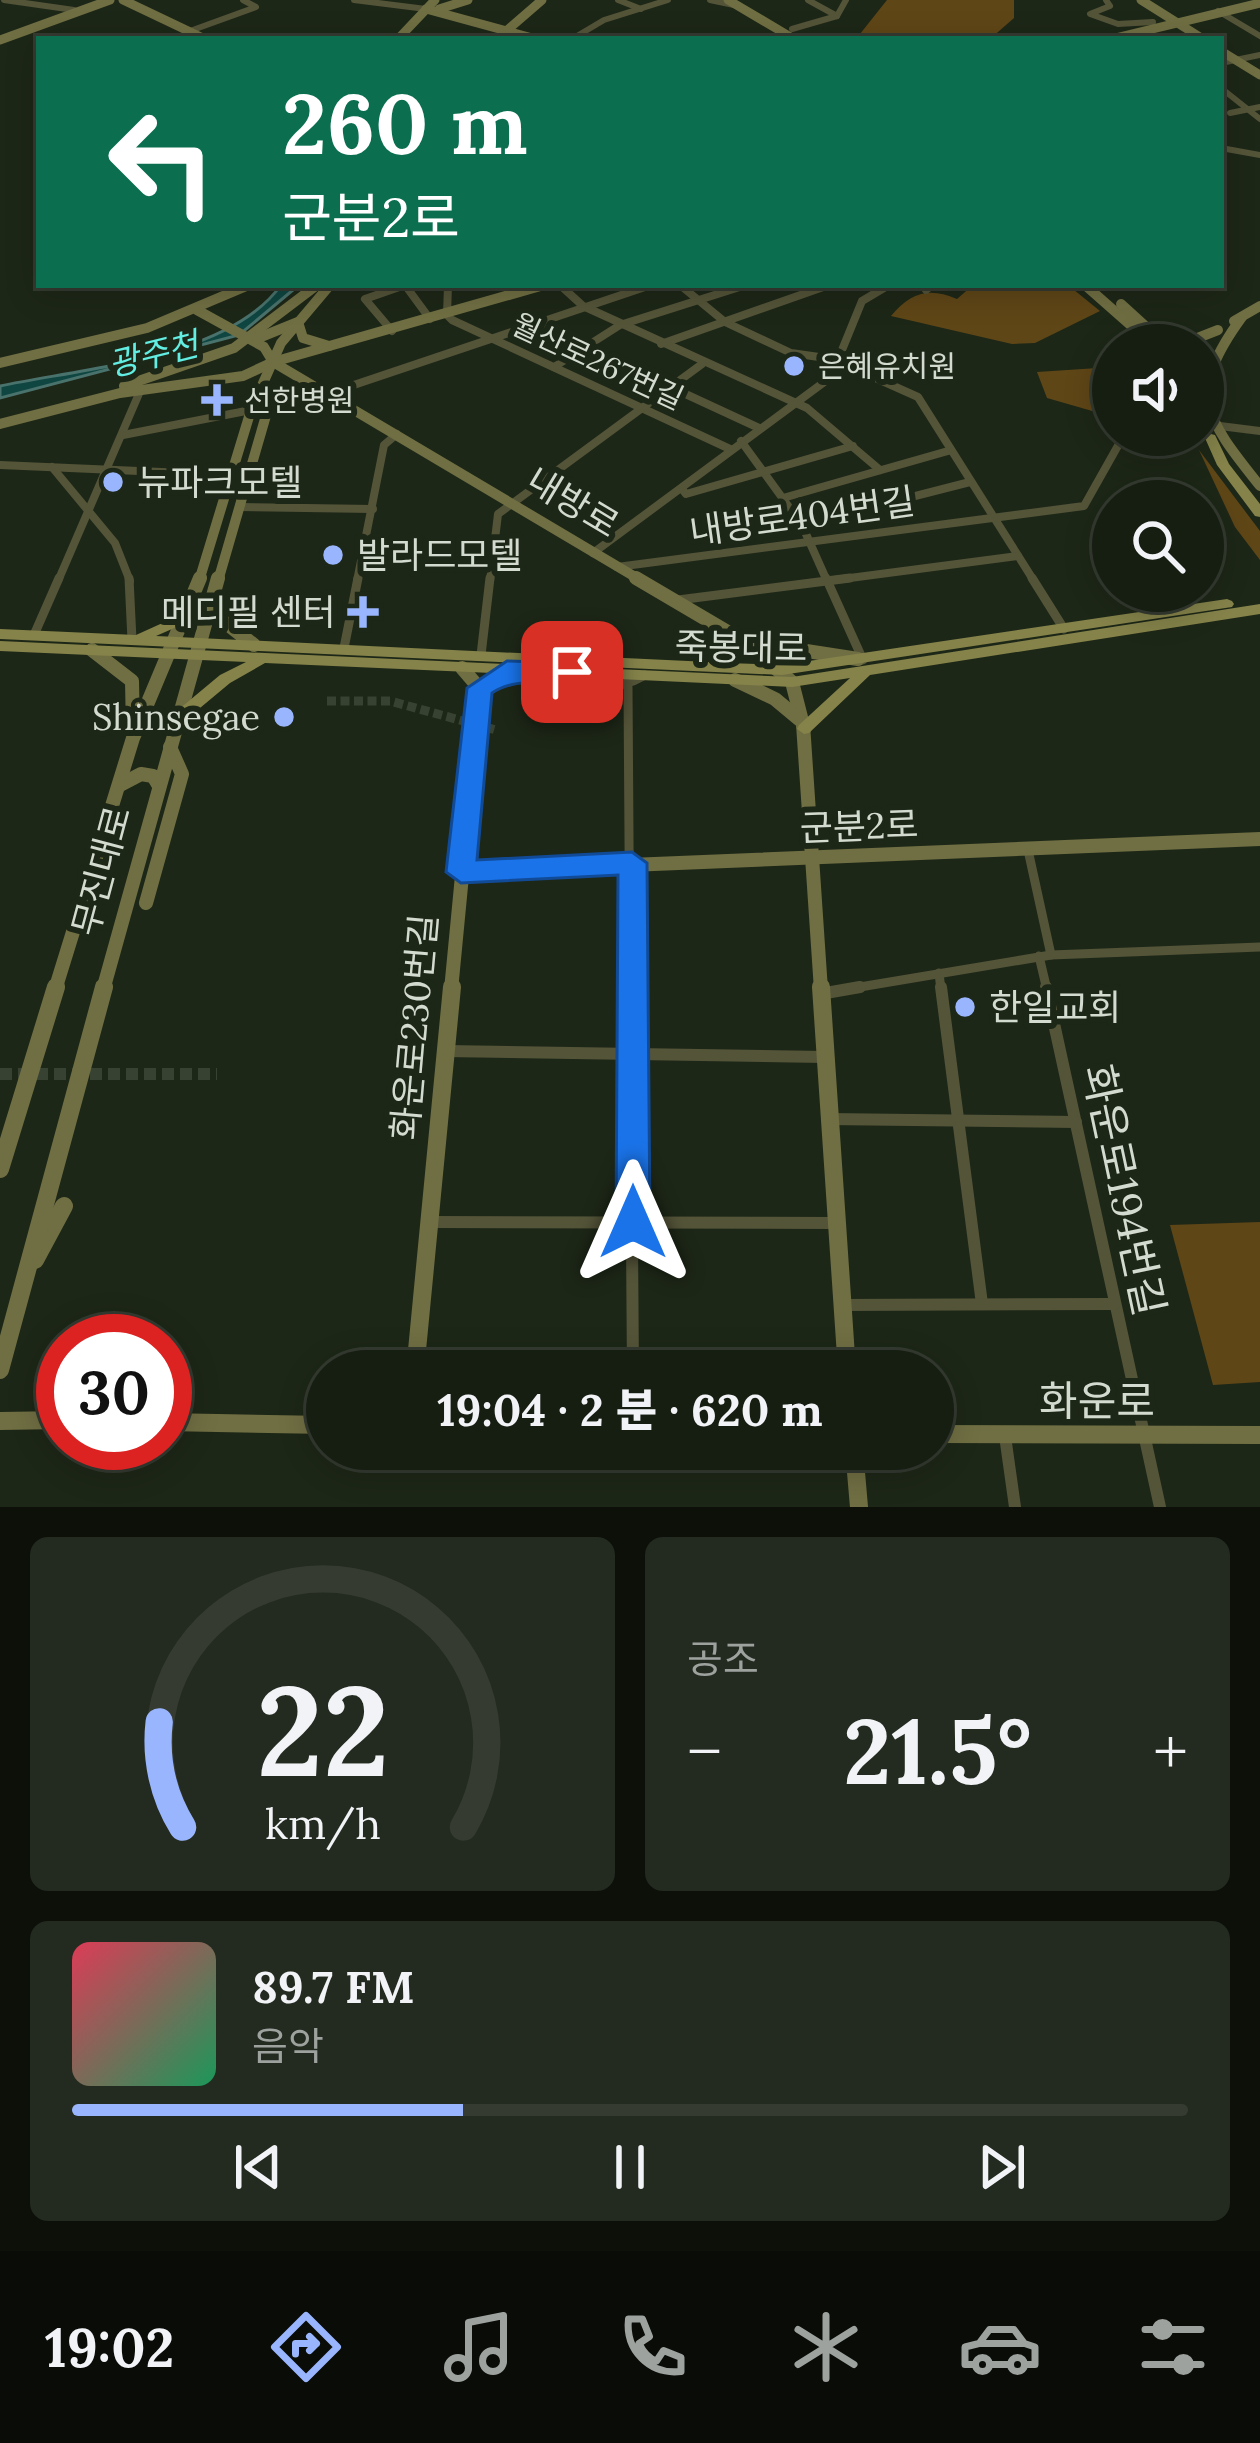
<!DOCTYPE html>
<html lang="ko">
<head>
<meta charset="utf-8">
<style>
	:root { --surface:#161d11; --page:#232a1f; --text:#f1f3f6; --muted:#9ea29f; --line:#353b31; --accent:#99b5fd }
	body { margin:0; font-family:Lora,"Noto Sans KR",serif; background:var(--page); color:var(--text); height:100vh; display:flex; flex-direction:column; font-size:45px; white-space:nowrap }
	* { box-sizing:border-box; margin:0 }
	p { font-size:39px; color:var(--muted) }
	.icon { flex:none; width:66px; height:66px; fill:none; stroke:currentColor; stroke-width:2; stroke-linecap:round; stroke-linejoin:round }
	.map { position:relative; height:1507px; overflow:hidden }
	.panel { display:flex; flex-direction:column; gap:30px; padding:30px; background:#0c1009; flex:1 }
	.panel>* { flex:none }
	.top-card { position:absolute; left:36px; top:36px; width:1188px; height:252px; border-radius:0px; box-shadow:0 6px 30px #0003,0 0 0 3px var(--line); background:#0b6e4f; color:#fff; overflow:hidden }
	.fabs { position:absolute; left:1092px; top:324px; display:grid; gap:24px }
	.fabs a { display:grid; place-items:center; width:132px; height:132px; border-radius:50%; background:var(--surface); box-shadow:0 6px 30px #0003,0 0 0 3px var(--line); font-size:60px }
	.speed { position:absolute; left:36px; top:1314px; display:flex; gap:24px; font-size:60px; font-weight:700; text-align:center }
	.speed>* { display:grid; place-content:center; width:156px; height:156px; border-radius:50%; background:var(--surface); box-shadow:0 6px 30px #0003,0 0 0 3px var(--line); line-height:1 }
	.speed .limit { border:18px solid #d22; background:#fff; color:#111 }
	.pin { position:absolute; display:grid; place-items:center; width:102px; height:102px; color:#fff; margin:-51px; border-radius:24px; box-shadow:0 6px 18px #0006 }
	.me { position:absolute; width:132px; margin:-66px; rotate:0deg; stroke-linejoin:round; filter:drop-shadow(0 0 9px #0008) }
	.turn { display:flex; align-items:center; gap:42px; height:252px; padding:0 48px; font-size:54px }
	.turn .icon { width:156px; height:156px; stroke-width:2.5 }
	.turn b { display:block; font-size:84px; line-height:102px }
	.big { font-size:90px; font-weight:800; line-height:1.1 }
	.panel .card { flex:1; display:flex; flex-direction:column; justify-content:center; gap:18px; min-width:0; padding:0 42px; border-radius:18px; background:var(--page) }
	.panel .dial { align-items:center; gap:0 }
	.dial svg { height:312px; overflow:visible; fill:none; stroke:var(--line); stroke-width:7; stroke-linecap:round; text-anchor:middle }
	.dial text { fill:var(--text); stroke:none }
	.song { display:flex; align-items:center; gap:36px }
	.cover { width:144px; height:144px; border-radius:18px; background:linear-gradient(135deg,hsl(350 70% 55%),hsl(150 70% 35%)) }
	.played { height:12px; border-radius:6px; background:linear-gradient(90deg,var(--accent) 35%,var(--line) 35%) }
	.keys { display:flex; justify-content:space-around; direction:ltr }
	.heat { display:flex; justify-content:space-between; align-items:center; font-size:66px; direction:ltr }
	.panel .tiles { flex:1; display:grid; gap:30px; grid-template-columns:1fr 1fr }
	.card:last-child { grid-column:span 2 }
	.trip { position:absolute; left:306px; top:1350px; width:648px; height:120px; border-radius:60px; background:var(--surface); box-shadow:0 6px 30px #0003,0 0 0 3px var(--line); font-weight:800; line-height:120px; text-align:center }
	.tab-bar { display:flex; height:192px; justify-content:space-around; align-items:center; background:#090c07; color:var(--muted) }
	.tab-bar .icon { width:84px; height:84px }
	.tab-bar .active { color:var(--accent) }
	.tab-bar b { font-size:54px; color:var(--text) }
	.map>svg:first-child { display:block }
	.green { fill:#5f4617 }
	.water { fill:#0f4641; stroke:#4a726c; stroke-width:3 }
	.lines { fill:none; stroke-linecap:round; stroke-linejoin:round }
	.street-tunnel-far1 { stroke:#384233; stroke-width:9; stroke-dasharray:9 4.5; stroke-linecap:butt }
	.street-tunnel { stroke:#384233; stroke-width:12; stroke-dasharray:12 6; stroke-linecap:butt }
	.street-far3 { stroke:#545439; stroke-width:6 }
	.street-far2 { stroke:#545439; stroke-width:8 }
	.street-far1 { stroke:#545439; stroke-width:9 }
	.street { stroke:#545439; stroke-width:12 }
	.secondary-far3 { stroke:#706f43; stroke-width:9 }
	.secondary-far2 { stroke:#706f43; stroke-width:10 }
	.secondary-far1 { stroke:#706f43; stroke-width:14 }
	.secondary { stroke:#706f43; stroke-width:18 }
	.primary { fill:#85834a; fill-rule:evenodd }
	.route { fill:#1a73e8; stroke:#114b97; stroke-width:3 }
	.poi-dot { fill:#99b5fd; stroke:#1d2717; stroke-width:4.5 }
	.labels { text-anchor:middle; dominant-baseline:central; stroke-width:12; stroke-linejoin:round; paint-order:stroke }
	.far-street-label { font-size:30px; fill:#d3dacf; stroke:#1d2717 }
	.far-poi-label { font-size:30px; fill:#d3dacf; stroke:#1d2717; text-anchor:start }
	.far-water-label { font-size:33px; font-style:italic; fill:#62eee2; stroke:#1d2717 }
	.poi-label { font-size:36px; fill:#d3dacf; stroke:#1d2717; text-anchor:start }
	.street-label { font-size:36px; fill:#d3dacf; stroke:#1d2717 }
	.near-street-label { font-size:42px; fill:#d3dacf; stroke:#1d2717 }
</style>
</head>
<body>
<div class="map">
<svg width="1260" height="1507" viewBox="0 0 1260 1507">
	<rect width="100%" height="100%" fill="#1d2717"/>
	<g class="green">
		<polygon points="887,0 1014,0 1014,18 990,39 856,39"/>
		<path d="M 973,285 L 1068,285 L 1100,311 L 1035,343 L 1012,344 L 891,316 C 911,292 929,287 957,299 Z"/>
		<polygon points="1113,367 1113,417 1047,398 1037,372"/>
		<polygon points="1199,450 1260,531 1260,560 1235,527"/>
		<polygon points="1260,1222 1260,1382 1213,1385 1170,1225"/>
	</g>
	<path class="water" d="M 281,285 L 299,285 L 239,335 L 0,398 L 0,386 C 84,368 229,358 281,285 Z"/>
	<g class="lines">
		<polyline class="street-tunnel-far1" points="327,701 390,701 496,730"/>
		<polyline class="street-tunnel" points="0,1074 217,1074"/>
		<g class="street-far3">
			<polyline points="4,0 74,10"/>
			<polyline points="354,0 426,9"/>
			<polyline points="618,0 641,9"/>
			<polyline points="710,0 734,5"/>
			<polyline points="808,0 837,16"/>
			<polyline points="1106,0 1110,6 1090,14 1118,24 1153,22"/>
			<polyline points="1218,11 1260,36"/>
			<polyline points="792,29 837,16 846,0"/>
			<polyline points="190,31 256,7 243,0"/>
			<polyline points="572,39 604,20 668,0"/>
			<polyline points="1221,63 1260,55"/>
			<polyline points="1221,88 1260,119"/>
			<polyline points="1230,113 1260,107"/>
			<polyline points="1221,148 1260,155"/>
		</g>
		<g class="street-far2">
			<polyline points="448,285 447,315 452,320 730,449"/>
			<polyline points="560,285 583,306 807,408 880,470"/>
			<polyline points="680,285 725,322 791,353 833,359 918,397 1034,581"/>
			<polyline points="926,290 932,285"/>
			<polyline points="532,323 759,428"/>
			<polyline points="392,331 365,299 405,285 430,319"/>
			<polyline points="661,344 829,285"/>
			<polyline points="554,367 620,325 746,285"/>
			<polyline points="327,394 651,285"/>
			<polyline points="1212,425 1260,431"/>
			<polyline points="123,435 251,410"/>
			<polyline points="741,441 802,525 827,581"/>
			<polyline points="0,465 231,475"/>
			<polyline points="52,467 115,543 130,581"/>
			<polyline points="682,489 686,494 853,446"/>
			<polyline points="783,498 948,451"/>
			<polyline points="239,507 373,509"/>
			<polyline points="802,525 970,482"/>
			<polyline points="593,553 831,377 862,301 889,285"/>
			<polyline points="617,567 1084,506 1124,435"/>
			<polyline points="58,581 141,389"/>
			<polyline points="357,581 384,445 397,434"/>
			<polyline points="490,581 498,514 702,364"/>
			<polyline points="827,581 1018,556"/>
		</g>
		<g class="street-far1">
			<polyline points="129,578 132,640"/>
			<polyline points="826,578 863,660"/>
			<polyline points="1032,578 1064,629"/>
			<polyline points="678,600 850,578"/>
			<polyline points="34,635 59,578"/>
			<polyline points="344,648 358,578"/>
			<polyline points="481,655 490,578"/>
			<path d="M 538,671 C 572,688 611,695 645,675"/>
			<polyline points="628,687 630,990"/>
			<polyline points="1028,850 1051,955"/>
			<polyline points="1039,956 1047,990"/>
			<polyline points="939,973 941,990"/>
			<polyline points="842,990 1051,955 1260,947"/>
		</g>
		<g class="street">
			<polyline points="630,987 633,1371"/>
			<polyline points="941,987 982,1304"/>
			<polyline points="1046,987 1160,1507"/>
			<polyline points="820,994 860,987"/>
			<polyline points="445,1051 824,1057"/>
			<polyline points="827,1119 1076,1122"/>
			<polyline points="429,1222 835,1223"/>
			<polyline points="841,1305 1115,1304"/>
			<polyline points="1005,1436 1015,1507"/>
			<polyline points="625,1458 628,1449"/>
		</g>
		<g class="secondary-far3">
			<polyline points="123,0 205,39"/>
			<polyline points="728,0 794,39"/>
			<polyline points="1141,0 1203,39"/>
			<polyline points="426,9 536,39"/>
			<polyline points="439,9 468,0"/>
			<polyline points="398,39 435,0"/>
			<polyline points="497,39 542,0"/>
			<polyline points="1111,39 1260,3"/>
			<polyline points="0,40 110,0"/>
			<polyline points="1221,51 1260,75"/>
		</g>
		<g class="secondary-far2">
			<polyline points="1085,285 1153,345"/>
			<polyline points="1121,304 1166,345"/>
			<polyline points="197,310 264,347 273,362 642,581"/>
			<path d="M 1242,317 C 1186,394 1205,417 1260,486"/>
			<polyline points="1234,321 1260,306"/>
			<polyline points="1155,329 1195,339 1218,330"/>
			<polyline points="256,339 298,322 303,338 329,346"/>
			<polyline points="0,363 147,328 249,285"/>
			<polyline points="124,386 234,348 317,285"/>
			<polyline points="0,424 120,393 243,376 273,362 544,285"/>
			<polyline points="199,581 251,410 281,343 330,285"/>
			<polyline points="218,581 267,412 264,391"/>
		</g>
		<g class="secondary-far1">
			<polyline points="636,578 743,641 792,682 804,729"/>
			<polyline points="213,601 226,623 254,645"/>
			<polyline points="749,642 858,659"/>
			<polyline points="92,650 132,681 133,732"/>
			<polyline points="735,680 775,699 799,719"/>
			<polyline points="803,724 821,990"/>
			<polyline points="120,785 141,774 153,776 159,786"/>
			<polyline points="461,872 1260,839"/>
			<polyline points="146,903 182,774 170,747"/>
			<polyline points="55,990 133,738 200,578"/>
			<polyline points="103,990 218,578"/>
			<polyline points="451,990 480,689 462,668"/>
		</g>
		<g class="secondary">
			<polyline points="821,987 847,1371"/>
			<polyline points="0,1169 56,987"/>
			<polyline points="35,1260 64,1206"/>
			<polyline points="0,1370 104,987"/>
			<polyline points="415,1371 452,987"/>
			<polyline points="0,1421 63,1420"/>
			<polyline points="165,1422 327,1425"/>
			<polyline points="933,1434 1260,1435"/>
			<polyline points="854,1449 859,1507"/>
		</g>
		<g class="primary">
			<polygon points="1211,434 1215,435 1229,464 1260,504 1260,517 1255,516 1217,465 1205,438"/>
			<polygon points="1227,599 1232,601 1234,604 1232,607 782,675 0,639 0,629 136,635 178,616 185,606 190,604 197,609 188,622 156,636 709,662 726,649 719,633 726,628 731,630 741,650 727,663 782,665"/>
			<polygon points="1260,604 1260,614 870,675 809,733 804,734 797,729 799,725 850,678 792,687 511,674 480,694 473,689 492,673 265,663 230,683 182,723 177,724 170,719 172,715 220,675 246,662 0,651 0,641 792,677"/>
		</g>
	</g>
	<path class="route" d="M 507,661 L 572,663 L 585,672 C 567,692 522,672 492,693 L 477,860 L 632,852 L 647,863 L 650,1222 L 645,1234 L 633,1238 L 621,1234 L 616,1222 L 618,875 L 461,883 L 446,872 L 467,688 Z"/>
	<g class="poi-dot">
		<circle cx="794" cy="366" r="12"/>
		<path d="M211 382h12v12h12v12h-12v12h-12v-12h-12v-12h12z"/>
		<circle cx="113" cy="482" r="12"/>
		<circle cx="333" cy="555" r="12"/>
		<path d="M357 594h12v12h12v12h-12v12h-12v-12h-12v-12h12z"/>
		<circle cx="284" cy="717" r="12"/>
		<circle cx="965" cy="1007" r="12"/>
	</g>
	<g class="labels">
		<g class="far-street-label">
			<text transform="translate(598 361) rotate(25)">월산로267번길</text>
		</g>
		<g class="far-poi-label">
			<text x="818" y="366">은혜유치원</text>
			<text x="244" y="400">선한병원</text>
		</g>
		<g class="far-water-label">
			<text transform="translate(153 354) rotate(-14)">광주천</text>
		</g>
		<g class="poi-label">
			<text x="137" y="482">뉴파크모텔</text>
			<text x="357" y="555">발라드모텔</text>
			<text x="336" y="612" text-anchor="end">메디필 센터</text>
			<text x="260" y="717" text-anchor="end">Shinsegae</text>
			<text x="989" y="1007">한일교회</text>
		</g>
		<g class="street-label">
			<text transform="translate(573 502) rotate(31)">내방로</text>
			<text transform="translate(802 516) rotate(-8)">내방로404번길</text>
			<text transform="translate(741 647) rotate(1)">죽봉대로</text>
			<text transform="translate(859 826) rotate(-2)">군분2로</text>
			<text transform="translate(101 871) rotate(-75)">무진대로</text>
			<text transform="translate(414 1027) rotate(-85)">화운로230번길</text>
		</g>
		<g class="near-street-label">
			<text transform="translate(1124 1190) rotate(78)">화운로194번길</text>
			<text x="1097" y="1401">화운로</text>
		</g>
	</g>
</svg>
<div class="fabs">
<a><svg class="icon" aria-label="sound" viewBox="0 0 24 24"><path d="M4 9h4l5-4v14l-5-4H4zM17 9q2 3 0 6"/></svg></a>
<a><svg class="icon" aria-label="search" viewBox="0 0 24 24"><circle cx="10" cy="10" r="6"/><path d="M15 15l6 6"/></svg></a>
</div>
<div class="speed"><div class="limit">30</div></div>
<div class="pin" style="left:572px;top:672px;background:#d93025"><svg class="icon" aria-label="arrive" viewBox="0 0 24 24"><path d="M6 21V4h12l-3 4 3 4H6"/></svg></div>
<svg class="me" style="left:633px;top:1222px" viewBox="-20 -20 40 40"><path d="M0-17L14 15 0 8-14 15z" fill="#1a73e8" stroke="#fff" stroke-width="4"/></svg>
<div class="trip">19:04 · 2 분 · 620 m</div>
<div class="top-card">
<div class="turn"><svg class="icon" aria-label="left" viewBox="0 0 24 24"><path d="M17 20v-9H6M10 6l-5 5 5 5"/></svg><div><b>260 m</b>군분2로</div></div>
</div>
</div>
<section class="panel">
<div class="tiles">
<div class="card dial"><svg viewBox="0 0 100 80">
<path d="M14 69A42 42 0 1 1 86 69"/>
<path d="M14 69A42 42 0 0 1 8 42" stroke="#99b5fd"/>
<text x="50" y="56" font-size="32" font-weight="700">22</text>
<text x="50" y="72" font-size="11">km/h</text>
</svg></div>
<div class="card"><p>공조</p>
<div class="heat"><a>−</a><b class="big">21.5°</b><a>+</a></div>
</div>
<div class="card">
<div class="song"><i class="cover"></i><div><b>89.7 FM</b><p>음악</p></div></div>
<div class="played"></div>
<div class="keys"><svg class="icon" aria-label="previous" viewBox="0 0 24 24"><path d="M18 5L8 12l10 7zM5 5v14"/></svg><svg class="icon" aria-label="pause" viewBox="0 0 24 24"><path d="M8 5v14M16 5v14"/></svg><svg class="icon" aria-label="next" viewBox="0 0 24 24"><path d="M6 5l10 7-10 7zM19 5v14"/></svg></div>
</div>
</div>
</section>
<nav class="tab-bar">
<b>19:02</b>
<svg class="icon active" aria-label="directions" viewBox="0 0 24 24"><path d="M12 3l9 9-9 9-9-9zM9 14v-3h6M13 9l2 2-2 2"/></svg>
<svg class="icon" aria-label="music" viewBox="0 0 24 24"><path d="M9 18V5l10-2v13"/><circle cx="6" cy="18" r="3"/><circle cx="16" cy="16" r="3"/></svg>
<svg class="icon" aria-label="phone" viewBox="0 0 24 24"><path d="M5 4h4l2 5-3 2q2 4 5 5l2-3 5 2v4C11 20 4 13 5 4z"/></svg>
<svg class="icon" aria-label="climate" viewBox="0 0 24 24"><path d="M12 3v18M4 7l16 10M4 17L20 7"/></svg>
<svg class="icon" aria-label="car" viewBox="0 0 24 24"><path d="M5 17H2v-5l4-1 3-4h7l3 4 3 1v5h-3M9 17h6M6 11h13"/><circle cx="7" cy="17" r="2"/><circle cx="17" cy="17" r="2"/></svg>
<svg class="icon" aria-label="filters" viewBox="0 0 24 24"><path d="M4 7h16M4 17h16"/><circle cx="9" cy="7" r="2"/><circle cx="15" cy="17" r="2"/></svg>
</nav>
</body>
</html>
